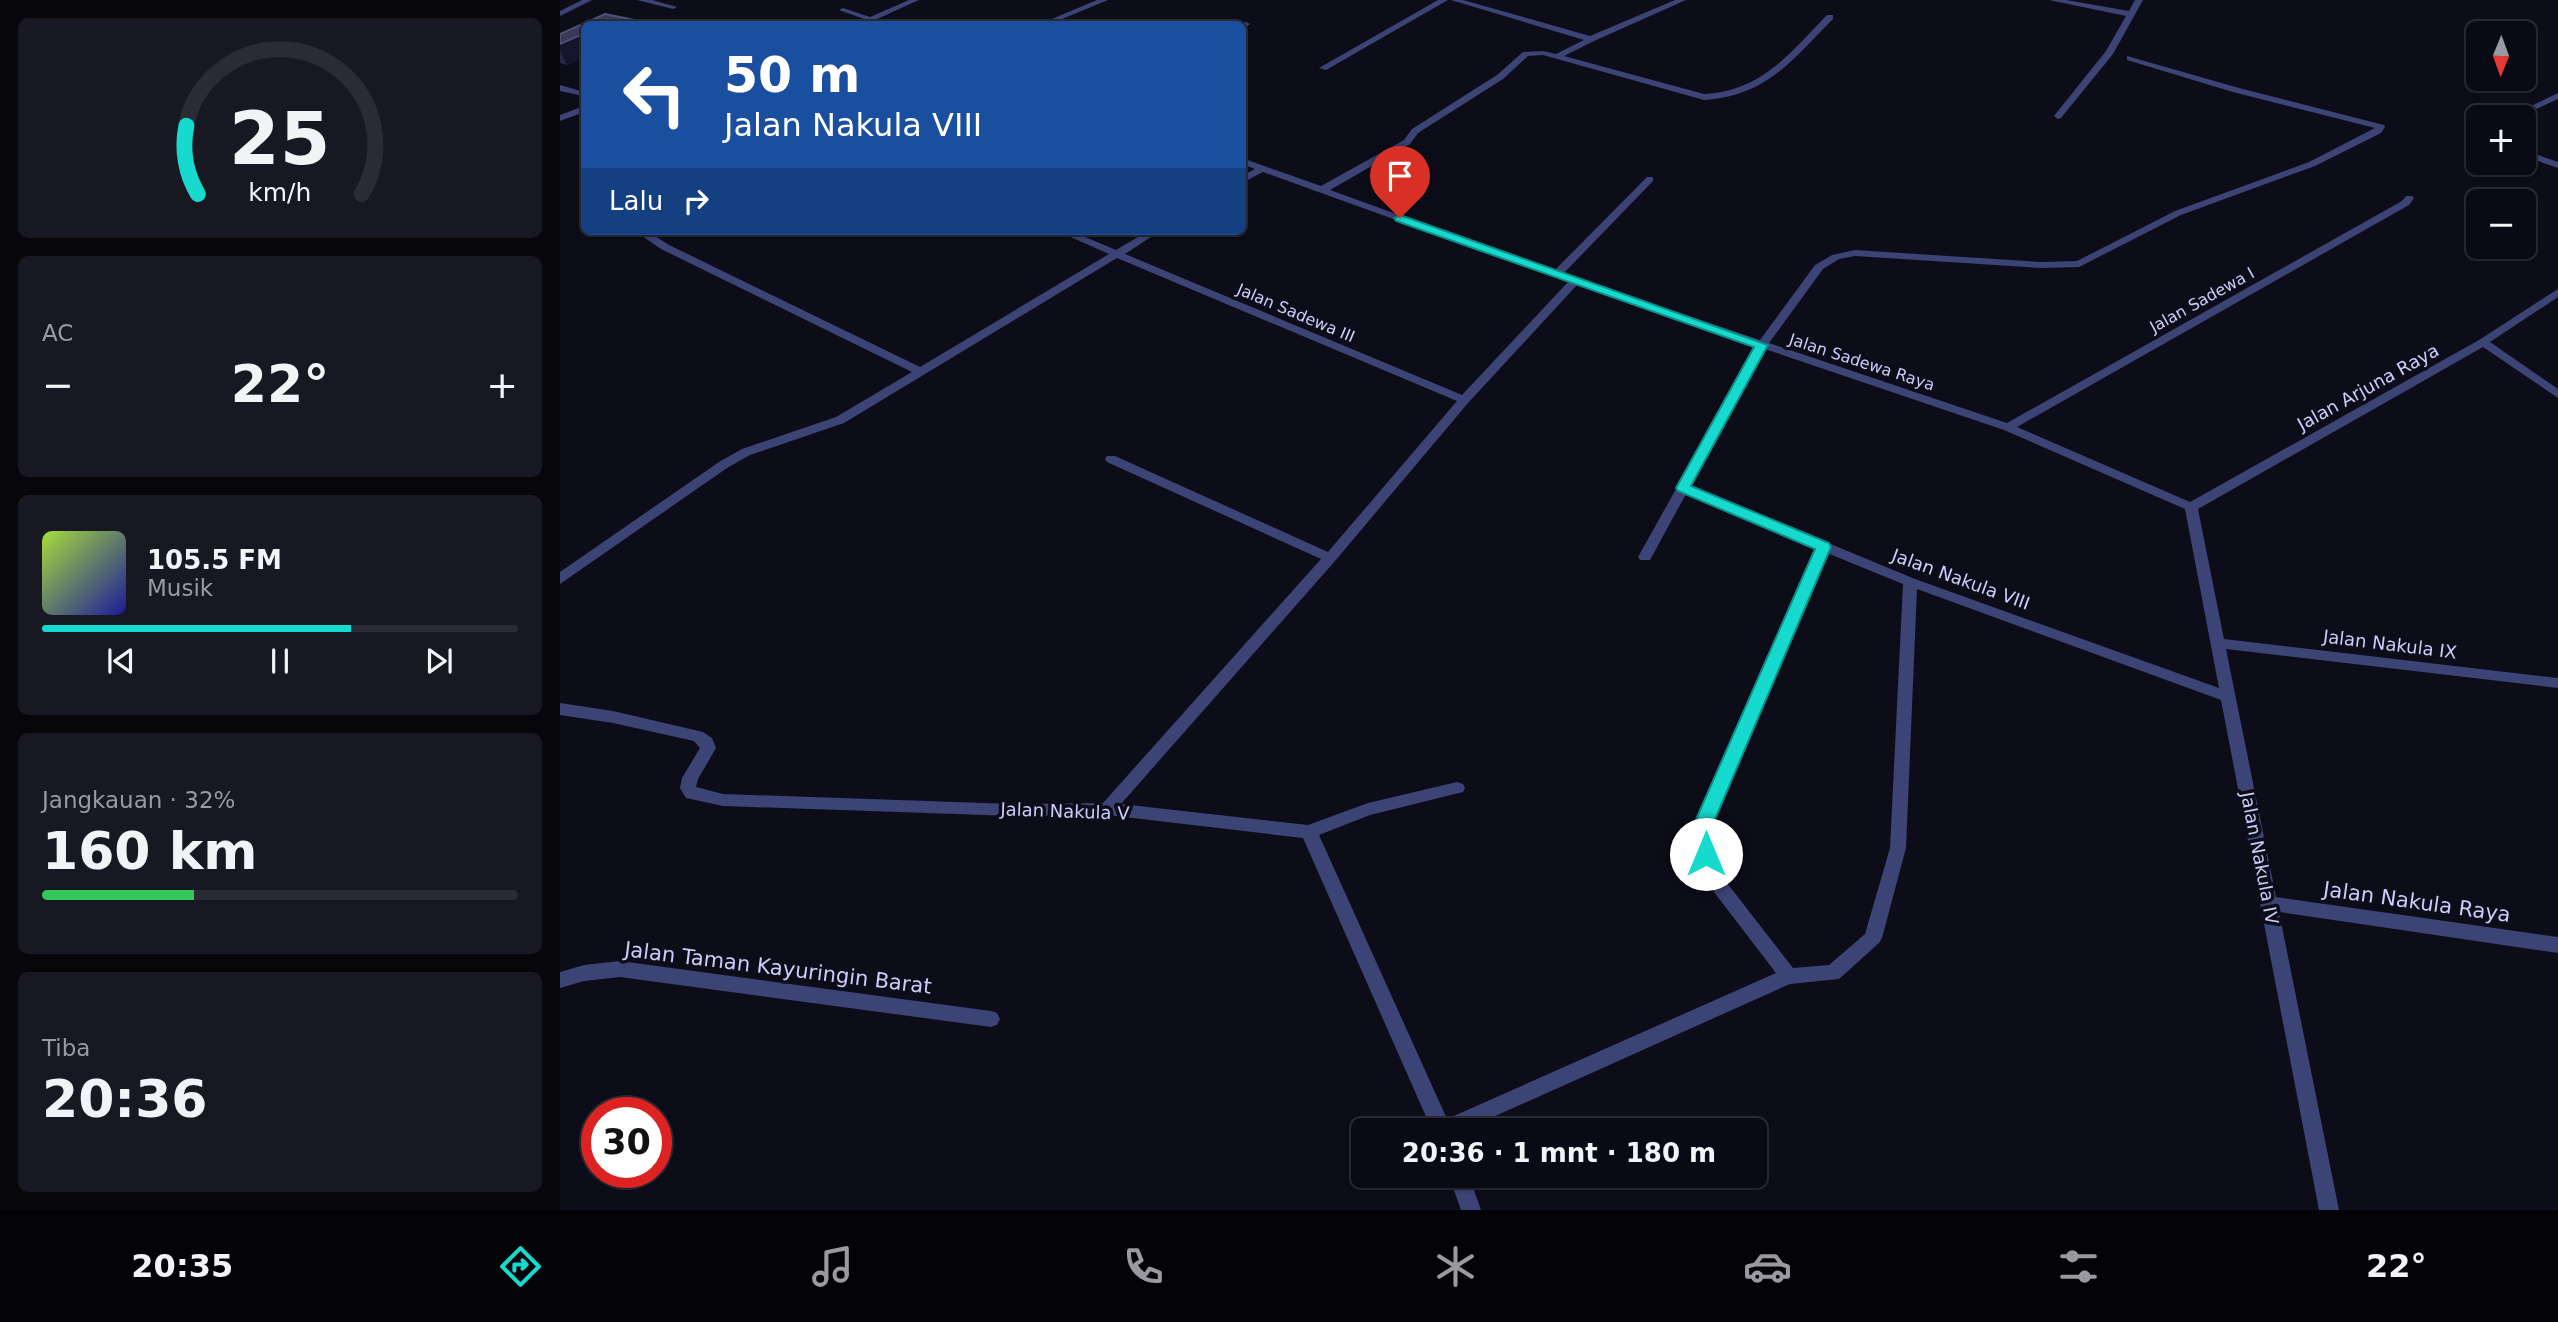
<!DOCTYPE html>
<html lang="id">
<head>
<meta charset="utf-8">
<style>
	:root { --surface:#0a0a14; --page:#181822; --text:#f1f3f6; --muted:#999aa0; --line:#2a2b34; --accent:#17dace }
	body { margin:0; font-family:"DejaVu Sans",sans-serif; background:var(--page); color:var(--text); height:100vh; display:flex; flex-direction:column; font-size:26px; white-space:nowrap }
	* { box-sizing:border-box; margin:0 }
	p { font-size:23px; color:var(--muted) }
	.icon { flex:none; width:38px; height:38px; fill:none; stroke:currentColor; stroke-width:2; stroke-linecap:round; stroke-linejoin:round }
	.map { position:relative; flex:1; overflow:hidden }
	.details { display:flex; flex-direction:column; gap:18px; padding:18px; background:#06060b; width:560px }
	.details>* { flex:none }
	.guide { position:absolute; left:21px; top:21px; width:665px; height:214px; border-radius:10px; box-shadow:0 2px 5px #0004,0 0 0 2px var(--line); background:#1a4fa0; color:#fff; overflow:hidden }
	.needle { width:46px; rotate:181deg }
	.controls { position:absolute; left:1906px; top:21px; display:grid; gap:14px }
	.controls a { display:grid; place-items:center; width:70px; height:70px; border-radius:10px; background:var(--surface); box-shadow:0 2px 5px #0004,0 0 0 2px var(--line); font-size:35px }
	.speed { position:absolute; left:21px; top:1097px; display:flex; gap:14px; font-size:35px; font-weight:700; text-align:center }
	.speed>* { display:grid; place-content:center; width:91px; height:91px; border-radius:50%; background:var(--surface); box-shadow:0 2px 5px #0004,0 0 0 2px var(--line); line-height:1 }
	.speed .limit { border:10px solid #d22; background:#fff; color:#111 }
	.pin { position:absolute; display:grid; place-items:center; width:60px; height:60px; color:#fff; margin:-72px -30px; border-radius:50% 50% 50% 0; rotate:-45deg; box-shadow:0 0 7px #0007 }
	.pin .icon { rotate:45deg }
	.me { position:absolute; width:77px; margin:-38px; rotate:0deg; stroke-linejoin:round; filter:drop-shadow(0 0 5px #0008) }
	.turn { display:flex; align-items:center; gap:24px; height:147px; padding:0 28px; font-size:32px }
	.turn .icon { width:91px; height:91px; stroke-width:2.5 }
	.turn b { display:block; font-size:49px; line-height:60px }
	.then { display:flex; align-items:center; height:66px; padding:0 28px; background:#0003; gap:14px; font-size:26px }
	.big { font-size:52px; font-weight:600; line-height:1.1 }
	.details .widget { flex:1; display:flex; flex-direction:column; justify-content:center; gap:10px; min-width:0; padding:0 24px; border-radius:10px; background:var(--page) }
	.details .dial { align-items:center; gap:0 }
	.dial svg { height:182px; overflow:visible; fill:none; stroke:var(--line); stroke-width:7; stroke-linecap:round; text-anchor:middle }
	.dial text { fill:var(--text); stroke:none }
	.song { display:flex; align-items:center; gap:21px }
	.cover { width:84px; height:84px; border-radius:10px; background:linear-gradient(135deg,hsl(80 70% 55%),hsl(240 70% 35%)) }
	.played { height:7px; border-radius:4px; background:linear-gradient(90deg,var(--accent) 65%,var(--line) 65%) }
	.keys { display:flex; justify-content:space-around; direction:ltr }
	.heat { display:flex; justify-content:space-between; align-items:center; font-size:38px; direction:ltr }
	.charge { height:10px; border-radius:5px; background:linear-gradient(90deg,#34c759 32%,var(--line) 0) }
	.trip { position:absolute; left:791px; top:1118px; width:416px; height:70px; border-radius:10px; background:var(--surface); box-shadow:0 2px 5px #0004,0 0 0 2px var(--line); font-weight:600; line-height:70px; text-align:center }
	.tabs { display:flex; height:112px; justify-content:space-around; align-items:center; background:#040408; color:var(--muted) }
	.tabs .icon { width:49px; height:49px }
	.tabs .active { color:var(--accent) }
	.tabs b { font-size:32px; color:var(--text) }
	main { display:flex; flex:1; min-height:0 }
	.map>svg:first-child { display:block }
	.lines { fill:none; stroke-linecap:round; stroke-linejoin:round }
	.street { fill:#3c4375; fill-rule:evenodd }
	.wall { fill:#282747 }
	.shaded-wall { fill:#16152d }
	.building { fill:#3a395a; stroke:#505073; stroke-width:2 }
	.route { fill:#17dace; stroke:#0f8e86; stroke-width:2 }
	.labels { text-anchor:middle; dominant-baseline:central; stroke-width:7; stroke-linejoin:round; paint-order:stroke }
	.far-street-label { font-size:16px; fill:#cbcdfa; stroke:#0d0d1a }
	.street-label { font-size:18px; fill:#cbcdfa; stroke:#0d0d1a }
	.near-street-label { font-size:21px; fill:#cbcdfa; stroke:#0d0d1a }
</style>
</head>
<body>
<main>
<section class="details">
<div class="widget dial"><svg viewBox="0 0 100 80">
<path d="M14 69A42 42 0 1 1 86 69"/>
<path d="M14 69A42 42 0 0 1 9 39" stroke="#17dace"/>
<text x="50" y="56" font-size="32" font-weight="700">25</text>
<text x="50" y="72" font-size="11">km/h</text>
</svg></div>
<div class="widget"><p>AC</p>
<div class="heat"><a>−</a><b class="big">22°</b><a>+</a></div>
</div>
<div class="widget">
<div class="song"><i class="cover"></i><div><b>105.5 FM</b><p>Musik</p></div></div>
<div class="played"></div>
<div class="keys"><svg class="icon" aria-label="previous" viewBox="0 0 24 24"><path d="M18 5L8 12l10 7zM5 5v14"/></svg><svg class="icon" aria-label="pause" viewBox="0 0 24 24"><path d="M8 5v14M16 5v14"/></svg><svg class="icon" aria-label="next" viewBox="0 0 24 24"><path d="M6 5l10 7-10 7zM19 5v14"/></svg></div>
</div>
<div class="widget"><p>Jangkauan · 32%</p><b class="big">160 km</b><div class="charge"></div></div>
<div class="widget"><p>Tiba</p><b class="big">20:36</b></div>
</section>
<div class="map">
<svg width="1998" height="1210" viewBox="0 0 1998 1210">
	<rect width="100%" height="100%" fill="#0d0d1a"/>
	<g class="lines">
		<g class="street">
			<polygon points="22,0 32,0 0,16 0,11"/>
			<polygon points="77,0 92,0 117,7 113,9"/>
			<polygon points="349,0 359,0 317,19 328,24 318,24 279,10 283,8 310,17"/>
			<polygon points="537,0 548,0 490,24 480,24"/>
			<polygon points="878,0 888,0 766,70 759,68"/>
			<path d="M 891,0 L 903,0 L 1030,36 L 1115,0 L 1126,0 L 1034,41 L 1004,56 L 1144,94 C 1202,91 1230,53 1267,15 L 1273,15 L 1273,19 C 1232,60 1207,96 1144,100 L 983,55 L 968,56 L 943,79 L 858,133 L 850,144 L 770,190 L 994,271 L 1087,177 L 1093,177 L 1093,181 L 1003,274 L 1200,340 L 1255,265 L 1272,255 L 1295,250 L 1481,262 L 1517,261 L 1615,211 L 1749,162 L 1815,128 L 1673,92 L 1567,60 L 1567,56 L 1679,88 L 1824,125 L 1825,127 L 1821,133 L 1755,166 L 1621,215 L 1519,267 L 1481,268 L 1295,256 L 1279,259 L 1263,269 L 1209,343 L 1447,423 L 1842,201 L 1846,196 L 1852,196 L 1854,198 L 1849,205 L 1457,427 L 1630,502 L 1919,340 L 1998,289 L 1998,297 L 1930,342 L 1998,389 L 1998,398 L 1923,347 L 1638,509 L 1664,639 L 1998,678 L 1998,688 L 1666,649 L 1716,897 L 1998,937 L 1998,953 L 1719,912 L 1779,1210 L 1759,1210 L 1661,700 L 1357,589 L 1346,848 L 1322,938 L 1319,943 L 1279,979 L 1230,984 L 904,1130 L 872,1130 L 743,838 L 547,815 L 453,816 L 163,806 L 126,798 L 120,788 L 122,778 L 140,748 L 134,741 L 53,723 L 0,715 L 0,703 L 53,711 L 143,732 L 152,738 L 156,748 L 138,779 L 136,787 L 163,794 L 453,804 L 543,803 L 761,559 L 547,462 L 545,459 L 547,456 L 555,456 L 768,552 L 897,401 L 557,258 L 284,423 L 190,455 L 167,468 L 0,584 L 0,572 L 159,462 L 182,449 L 276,417 L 352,372 L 101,249 L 75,231 L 87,231 L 109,245 L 360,367 L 549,254 L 497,231 L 511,231 L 556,250 L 588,231 L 600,231 L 565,254 L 902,395 L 1008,282 L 703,172 L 682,183 L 682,176 L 695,169 L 682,164 L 682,158 L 761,186 L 844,140 L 852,129 L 937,75 L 963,52 L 983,51 L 996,54 L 1024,40 ZM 1017,285 L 1196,346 L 1078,557 L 1080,560 L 1090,560 L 1126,494 L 1255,548 L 1136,824 L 1138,854 L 1154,892 L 1216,973 L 887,1119 L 759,835 L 810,815 L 903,792 L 905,788 L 903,784 L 897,782 L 808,803 L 748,825 L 561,804 L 775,561 L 908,403 ZM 1205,349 L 1444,430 L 1625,509 L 1659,688 L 1355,579 L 1130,486 ZM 1267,553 L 1343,584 L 1330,848 L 1305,934 L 1269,965 L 1233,968 L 1167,883 L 1154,854 L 1152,824 Z"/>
			<polygon points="1489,0 1506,0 1569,11 1575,0 1583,0 1553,54 1501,118 1498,119 1494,116 1546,51 1566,16"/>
			<polygon points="686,22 690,24 685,28 679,24"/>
			<polygon points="0,85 24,92 24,96 0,91"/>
			<polygon points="1998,93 1998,99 1959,117 1948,117"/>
			<polygon points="24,106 24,112 0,121 0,115"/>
			<polygon points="1964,150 1998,162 1998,168 1964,156"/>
			<polygon points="60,961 431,1011 437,1013 440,1019 437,1025 431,1027 60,977 24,981 0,988 0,972 24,965"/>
			<polygon points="889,1176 909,1176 921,1210 901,1210"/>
		</g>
	</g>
	<polygon class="wall" points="45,14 79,21 81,24 24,24 24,57 7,65 0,63 0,34"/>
	<g class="shaded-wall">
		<polygon points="79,21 81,24 70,24"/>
		<polygon points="18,36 24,50 24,57 7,65 0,51 0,44"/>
	</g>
	<polygon class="building" points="45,14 79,21 70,24 24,24 24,38 18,36 0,44 0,34"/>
	<polygon class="route" points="840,215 1208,345 1131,486 1269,543 1271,547 1153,824 1155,854 1152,859 1146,861 1139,859 1134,824 1255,549 1118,491 1116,488 1194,347 836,221 834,218"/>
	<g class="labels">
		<g class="far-street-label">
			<text transform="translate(1642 300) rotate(-29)">Jalan Sadewa I</text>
			<text transform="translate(736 313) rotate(23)">Jalan Sadewa III</text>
			<text transform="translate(1302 362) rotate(18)">Jalan Sadewa Raya</text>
		</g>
		<g class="street-label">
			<text transform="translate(1808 387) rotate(-29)">Jalan Arjuna Raya</text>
			<text transform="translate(1401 579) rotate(20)">Jalan Nakula VIII</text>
			<text transform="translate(1830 644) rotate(7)">Jalan Nakula IX</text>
			<text transform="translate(505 811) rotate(2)">Jalan Nakula V</text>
			<text transform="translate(1700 858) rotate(79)">Jalan Nakula IV</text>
		</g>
		<g class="near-street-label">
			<text transform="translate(1857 902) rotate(8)">Jalan Nakula Raya</text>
			<text transform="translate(218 968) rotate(7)">Jalan Taman Kayuringin Barat</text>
		</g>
	</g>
</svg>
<div class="controls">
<a><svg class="needle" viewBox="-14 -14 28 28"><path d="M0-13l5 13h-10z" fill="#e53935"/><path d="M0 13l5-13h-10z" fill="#999aa0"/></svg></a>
<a>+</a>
<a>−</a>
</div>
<div class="speed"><div class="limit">30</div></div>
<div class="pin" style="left:840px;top:218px;background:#d93025"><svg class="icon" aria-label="arrive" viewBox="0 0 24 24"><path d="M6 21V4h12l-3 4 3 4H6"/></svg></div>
<svg class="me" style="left:1146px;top:854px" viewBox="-20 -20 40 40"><circle r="19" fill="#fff"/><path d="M0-13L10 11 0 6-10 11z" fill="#17dace"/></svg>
<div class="trip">20:36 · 1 mnt · 180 m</div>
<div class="guide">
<div class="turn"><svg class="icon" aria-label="left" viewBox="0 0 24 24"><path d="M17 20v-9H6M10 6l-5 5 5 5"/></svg><div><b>50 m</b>Jalan Nakula VIII</div></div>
<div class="then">Lalu<svg class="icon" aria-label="right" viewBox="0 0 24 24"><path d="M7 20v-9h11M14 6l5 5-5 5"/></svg></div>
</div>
</div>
</main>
<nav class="tabs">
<b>20:35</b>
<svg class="icon active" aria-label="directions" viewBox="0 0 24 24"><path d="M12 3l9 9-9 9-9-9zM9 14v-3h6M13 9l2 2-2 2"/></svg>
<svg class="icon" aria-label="music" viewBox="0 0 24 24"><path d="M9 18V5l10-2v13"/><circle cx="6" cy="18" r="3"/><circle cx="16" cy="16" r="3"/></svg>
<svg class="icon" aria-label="phone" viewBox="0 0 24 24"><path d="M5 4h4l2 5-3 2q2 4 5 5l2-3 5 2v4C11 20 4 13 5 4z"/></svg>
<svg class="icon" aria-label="climate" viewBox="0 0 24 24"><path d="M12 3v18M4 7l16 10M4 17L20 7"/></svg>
<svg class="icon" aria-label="car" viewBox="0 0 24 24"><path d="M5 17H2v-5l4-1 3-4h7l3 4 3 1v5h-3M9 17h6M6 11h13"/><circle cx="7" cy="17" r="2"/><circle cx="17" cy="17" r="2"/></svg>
<svg class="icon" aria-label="filters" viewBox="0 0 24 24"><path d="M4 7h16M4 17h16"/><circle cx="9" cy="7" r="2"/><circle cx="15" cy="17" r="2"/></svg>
<b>22°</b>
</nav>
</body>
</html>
